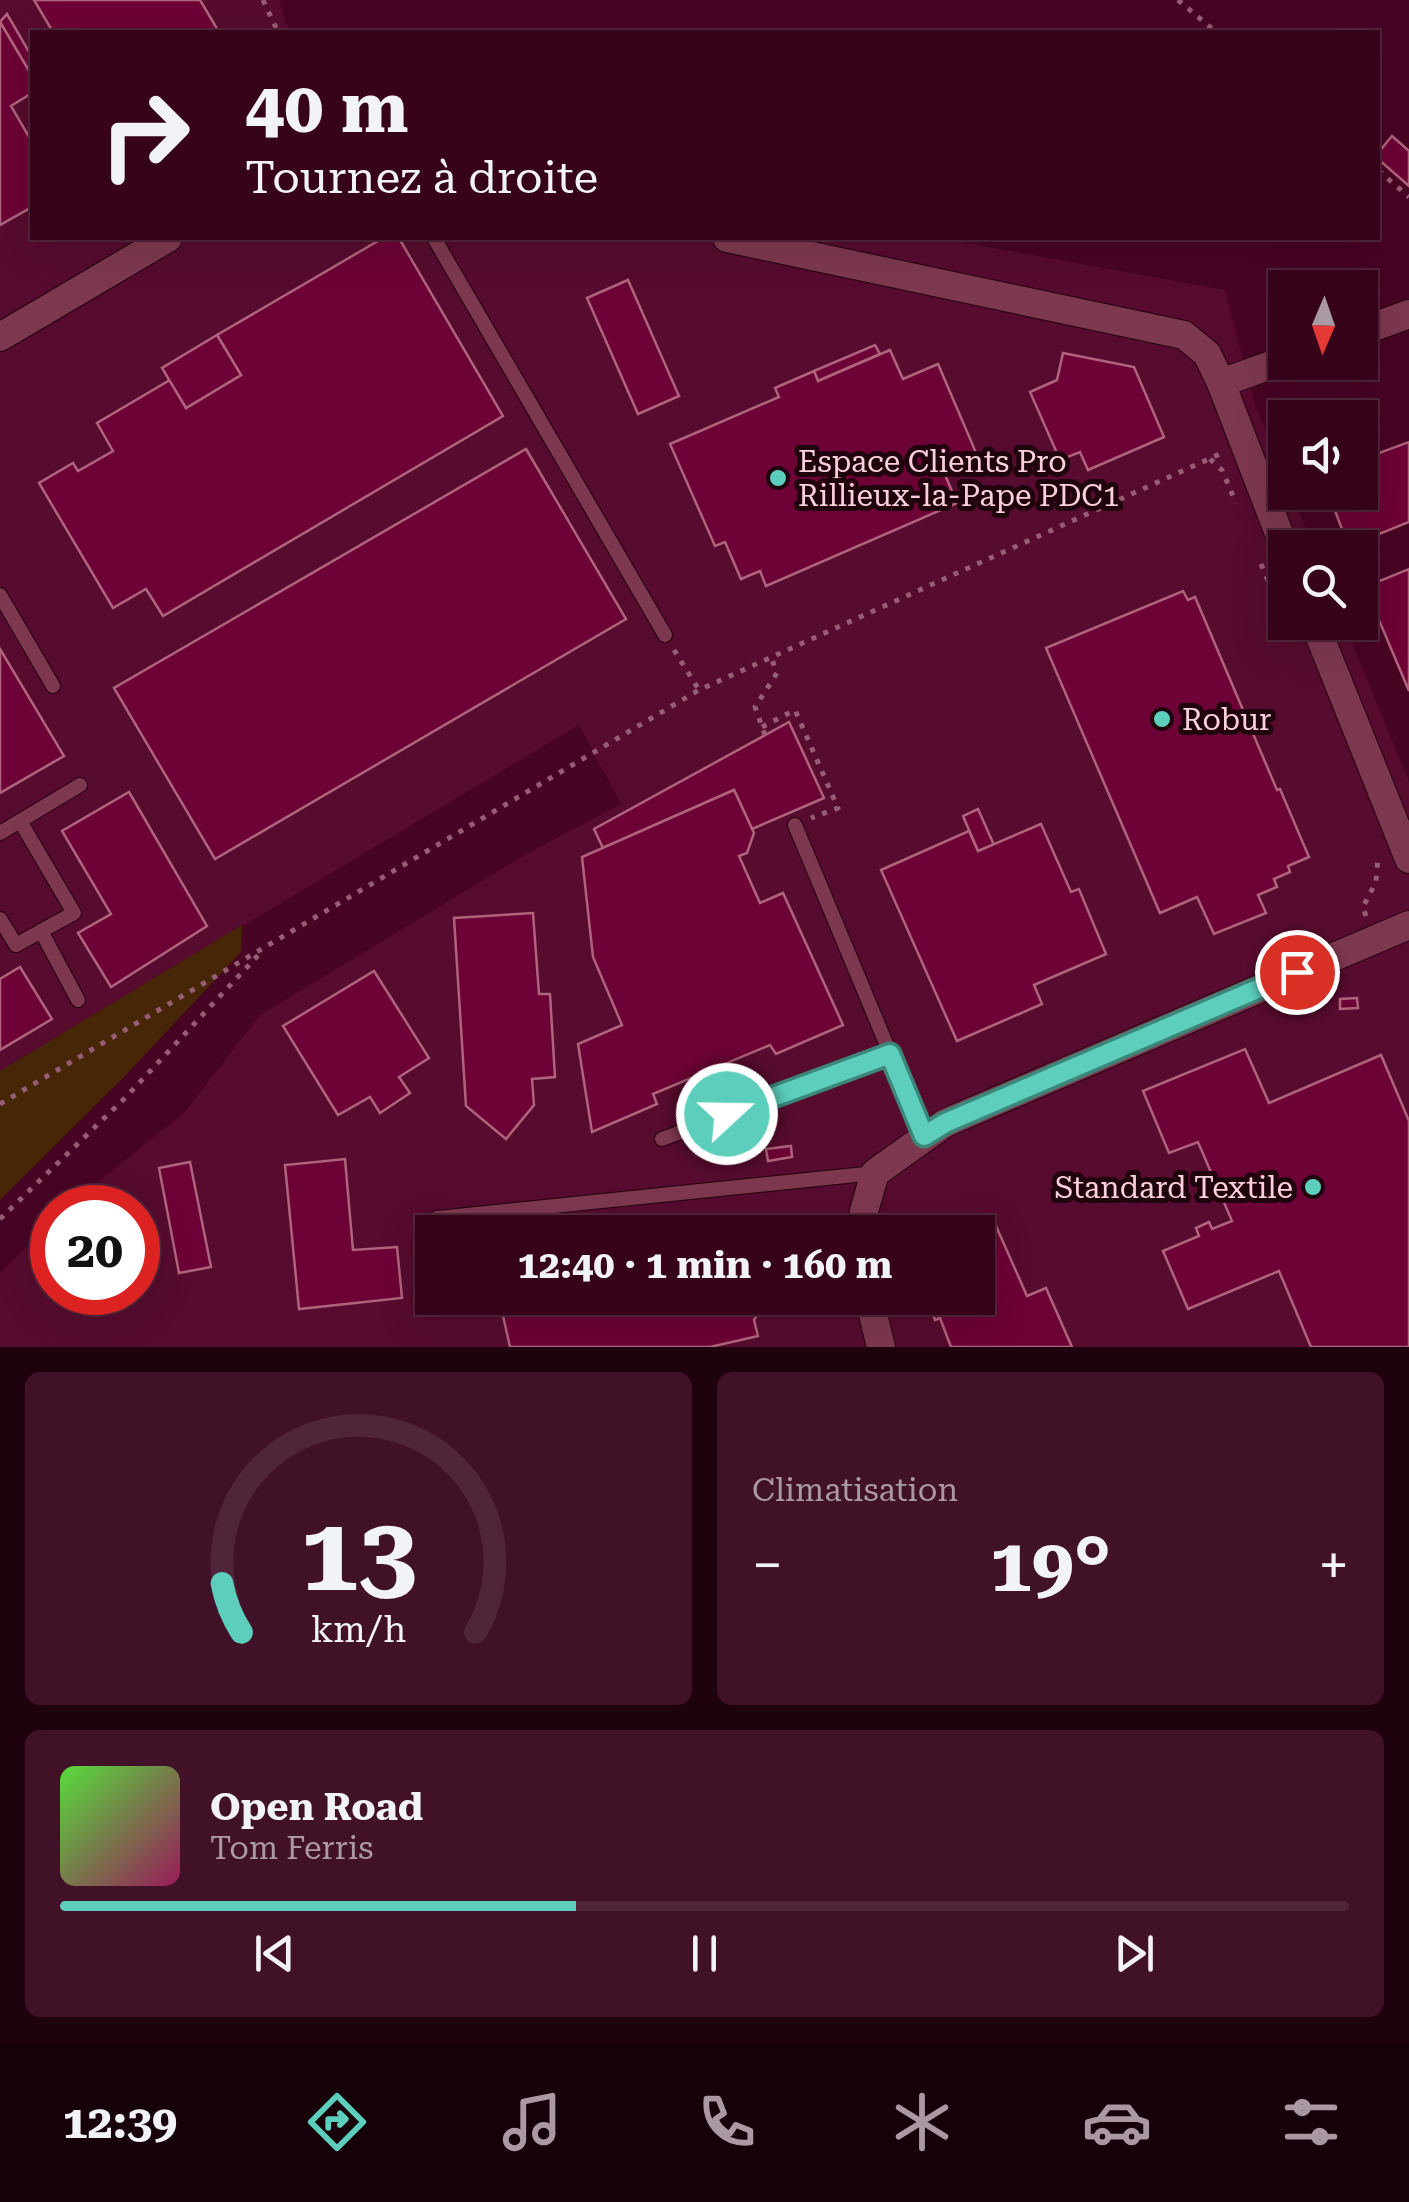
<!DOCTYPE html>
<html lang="fr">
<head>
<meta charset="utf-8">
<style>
	:root { --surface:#36031a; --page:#411127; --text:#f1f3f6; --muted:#aa98a2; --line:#502539; --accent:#5ccebb }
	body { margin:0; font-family:"Roboto Serif",serif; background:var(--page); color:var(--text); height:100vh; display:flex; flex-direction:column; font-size:38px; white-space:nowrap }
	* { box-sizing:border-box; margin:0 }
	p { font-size:32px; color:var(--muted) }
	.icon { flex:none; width:55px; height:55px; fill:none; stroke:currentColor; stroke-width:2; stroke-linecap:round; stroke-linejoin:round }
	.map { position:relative; height:1347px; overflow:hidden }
	.sheet { display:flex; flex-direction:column; gap:25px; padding:25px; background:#1e020e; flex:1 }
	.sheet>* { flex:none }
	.guide { position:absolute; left:30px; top:30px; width:1350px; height:210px; border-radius:0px; box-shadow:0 10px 40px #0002,0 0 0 2px var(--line); background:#36031a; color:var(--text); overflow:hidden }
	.needle { width:65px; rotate:182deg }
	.controls { position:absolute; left:1268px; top:270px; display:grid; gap:20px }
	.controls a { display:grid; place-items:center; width:110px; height:110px; border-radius:0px; background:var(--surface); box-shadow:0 10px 40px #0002,0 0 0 2px var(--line); font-size:50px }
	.speed { position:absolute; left:30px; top:1185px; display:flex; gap:20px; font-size:50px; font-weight:700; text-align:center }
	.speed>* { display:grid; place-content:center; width:130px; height:130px; border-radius:50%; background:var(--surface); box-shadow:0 10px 40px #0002,0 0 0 2px var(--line); line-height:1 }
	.speed .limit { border:15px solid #d22; background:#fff; color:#111 }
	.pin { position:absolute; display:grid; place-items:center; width:85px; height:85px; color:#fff; margin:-42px; border:5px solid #fff; border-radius:50%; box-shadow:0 2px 10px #0007 }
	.me { position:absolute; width:110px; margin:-55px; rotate:69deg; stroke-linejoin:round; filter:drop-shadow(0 0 8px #0008) }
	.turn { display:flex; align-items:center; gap:35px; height:210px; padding:0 50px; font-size:45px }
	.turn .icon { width:130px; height:130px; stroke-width:2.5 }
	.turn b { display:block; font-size:70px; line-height:85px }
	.big { font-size:75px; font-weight:700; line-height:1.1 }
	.sheet .widget { flex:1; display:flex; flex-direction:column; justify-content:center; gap:15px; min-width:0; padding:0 35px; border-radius:15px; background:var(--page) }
	.sheet .dial { align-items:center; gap:0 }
	.dial svg { height:260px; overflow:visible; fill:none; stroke:var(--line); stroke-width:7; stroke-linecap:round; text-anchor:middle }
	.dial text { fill:var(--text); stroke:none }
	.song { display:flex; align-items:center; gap:30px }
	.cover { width:120px; height:120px; border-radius:15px; background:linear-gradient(135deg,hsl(110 70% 55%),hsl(330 70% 35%)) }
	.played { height:10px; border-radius:5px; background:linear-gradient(90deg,var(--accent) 40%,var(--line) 40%) }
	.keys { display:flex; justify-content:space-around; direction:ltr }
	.heat { display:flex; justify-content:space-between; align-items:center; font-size:55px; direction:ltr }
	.sheet .tiles { flex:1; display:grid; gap:25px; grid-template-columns:1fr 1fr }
	.widget:last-child { grid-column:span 2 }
	.trip { position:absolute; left:415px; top:1215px; width:580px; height:100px; border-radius:0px; background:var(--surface); box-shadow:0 10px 40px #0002,0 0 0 2px var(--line); font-weight:700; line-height:100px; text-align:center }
	.menu { display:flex; height:160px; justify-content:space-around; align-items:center; background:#16010a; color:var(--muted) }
	.menu .icon { width:70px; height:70px }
	.menu .on { color:var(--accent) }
	.menu b { font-size:45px; color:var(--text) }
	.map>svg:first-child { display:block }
	.built { fill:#570b2e; fill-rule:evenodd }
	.green { fill:#462607 }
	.building { fill:#6d0236; stroke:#af647b; stroke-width:2.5 }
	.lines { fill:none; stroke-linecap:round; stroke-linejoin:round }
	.service-casing { stroke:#21020d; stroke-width:16 }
	.minor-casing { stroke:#21020d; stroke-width:30 }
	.tertiary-casing { stroke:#21020d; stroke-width:30 }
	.path { stroke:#965d74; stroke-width:5; stroke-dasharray:5 8; stroke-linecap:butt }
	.service { stroke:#7d384f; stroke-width:14 }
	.minor { stroke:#7d384f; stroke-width:28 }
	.tertiary { stroke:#7d384f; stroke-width:28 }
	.route-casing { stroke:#3c867a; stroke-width:25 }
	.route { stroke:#5ccebb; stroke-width:18 }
	.poi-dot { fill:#5ccebb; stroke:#1f040d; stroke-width:4 }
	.labels { text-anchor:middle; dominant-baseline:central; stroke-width:10; stroke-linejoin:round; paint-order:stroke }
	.poi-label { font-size:30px; fill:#fbd0db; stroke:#1f040d; text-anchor:start }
</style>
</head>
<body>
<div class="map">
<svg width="1409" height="1347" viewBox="0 0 1409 1347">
	<rect width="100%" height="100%" fill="#480423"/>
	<path class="built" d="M 0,0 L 279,0 L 289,32 L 32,32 L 32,238 L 939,238 L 1225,290 L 1254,401 L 1285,477 L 1285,492 L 1291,493 L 1314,547 L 1285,548 L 1285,622 L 1344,623 L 1409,782 L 1409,1347 L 0,1347 L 0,1273 L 52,1222 L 52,1292 L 138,1292 L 138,1208 L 67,1207 L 184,1113 L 260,1015 L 530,852 L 621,804 L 579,725 L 0,1071 ZM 432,1232 L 978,1232 L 978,1298 L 432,1298 Z"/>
	<polygon class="green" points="242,925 241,952 125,1076 0,1200 0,1071"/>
	<g class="building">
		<polygon points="34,0 200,0 219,32 53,32"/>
		<polygon points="7,14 32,57 32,76 0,22"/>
		<polygon points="0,22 32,76 32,93 11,106 32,142 32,207 0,225"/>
		<polygon points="1392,136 1409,151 1409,186 1378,159 1378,153"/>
		<polygon points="383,238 400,240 503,416 163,616 146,589 113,608 39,483 73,463 78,471 113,451 97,423 170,380 186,408 241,375 217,335"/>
		<polygon points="628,280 679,396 638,414 587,298"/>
		<polygon points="217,335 241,375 186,408 162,368"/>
		<polygon points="875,345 880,354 818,381 814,371"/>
		<polygon points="890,350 903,379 938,364 977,455 943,470 957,503 766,586 760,571 741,579 725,542 715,546 670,444 779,397 775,388 814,371 818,381"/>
		<polygon points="1063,353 1134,367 1164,437 1088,470 1080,452 1060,460 1030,392 1057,380"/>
		<polygon points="1409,442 1409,522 1374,536 1376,543 1360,549 1349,548 1328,492 1360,492 1360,460"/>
		<polygon points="526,449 626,619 215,859 114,688"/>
		<polygon points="1409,569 1409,691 1365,587"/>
		<polygon points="1183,591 1188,600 1195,597 1277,790 1280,789 1309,857 1288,866 1290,872 1274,879 1277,887 1258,895 1266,913 1214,934 1197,897 1160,913 1046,648"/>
		<polygon points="0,649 64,756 0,793"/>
		<polygon points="789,722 824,798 752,829 734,790 603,848 594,829"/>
		<polygon points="734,790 754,833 747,853 739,856 760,903 783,893 843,1025 776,1054 770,1045 653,1094 657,1104 592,1132 578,1044 622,1025 593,957 582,857"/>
		<polygon points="129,792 207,926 111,987 78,933 111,914 62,831"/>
		<polygon points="978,809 994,845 978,851 963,816"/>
		<polygon points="1041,824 1071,892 1079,889 1106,954 1034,985 1042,1004 957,1041 881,870 969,831 978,851"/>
		<polygon points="533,913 539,994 550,994 555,1077 532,1079 534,1105 506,1139 466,1106 454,918"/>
		<polygon points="20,967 52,1019 0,1050 0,979"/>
		<polygon points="374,971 429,1058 399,1077 410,1093 380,1113 370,1097 338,1115 283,1026"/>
		<polygon points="1357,998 1358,1008 1340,1009 1340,999"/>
		<polygon points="1245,1049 1269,1103 1381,1055 1409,1121 1409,1347 1311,1347 1279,1271 1188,1309 1163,1251 1199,1236 1196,1228 1209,1222 1212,1229 1232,1221 1198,1142 1169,1153 1143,1091"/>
		<polygon points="791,1146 792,1157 768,1161 766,1149"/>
		<polygon points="345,1159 353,1250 397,1247 402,1298 299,1309 285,1165"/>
		<polygon points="190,1162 211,1267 179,1273 159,1168"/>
		<polygon points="992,1217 1027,1296 1046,1288 1072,1347 951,1347 940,1318 935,1320 927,1298 978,1298 978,1232 959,1230"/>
		<polygon points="499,1298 768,1298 754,1320 758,1336 710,1347 510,1347"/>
	</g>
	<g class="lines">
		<defs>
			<g id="service">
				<polyline points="434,238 665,635"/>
				<polyline points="0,595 53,686"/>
				<polyline points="795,825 925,1137"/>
				<polyline points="0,833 80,785"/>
				<polyline points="0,919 16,945 74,913 20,821"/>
				<polyline points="41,931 78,1000"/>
				<polyline points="662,1139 890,1054"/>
				<polyline points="437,1218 875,1173"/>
			</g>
			<g id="minor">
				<polyline points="1360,332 1409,314"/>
				<polyline points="1221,383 1285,360"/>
			</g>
			<g id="tertiary">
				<polyline points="727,238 1184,335 1207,354 1221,383 1285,549"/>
				<polyline points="0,337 168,238"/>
				<polyline points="1314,622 1409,859"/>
				<polyline points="862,1232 864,1211 875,1173 945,1123 1409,925"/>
				<polyline points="869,1298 881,1347"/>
			</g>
		</defs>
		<use href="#service" class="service-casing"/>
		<use href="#minor" class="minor-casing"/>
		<use href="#tertiary" class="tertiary-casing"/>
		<g class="path">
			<polyline points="263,0 278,32"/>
			<polyline points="1178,0 1216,32"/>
			<polyline points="1378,170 1409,197"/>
			<polyline points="1210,459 1222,470 1236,503"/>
			<polyline points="1261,564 1285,622"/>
			<polyline points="674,650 699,690"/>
			<polyline points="762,727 795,710 838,808 811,818"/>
			<polyline points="765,735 755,707 777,673 771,657"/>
			<polyline points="1366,916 1363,907 1376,882 1378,856"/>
			<polyline points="0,1104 699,690 1222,453"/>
			<polyline points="0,1219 126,1097 263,950"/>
		</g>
		<use href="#service" class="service"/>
		<use href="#minor" class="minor"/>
		<use href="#tertiary" class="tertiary"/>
	</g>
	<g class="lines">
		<defs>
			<polyline id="route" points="727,1114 890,1054 924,1136 945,1123 1297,972"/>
		</defs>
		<use href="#route" class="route-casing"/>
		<use href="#route" class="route"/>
	</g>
	<g class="poi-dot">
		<circle cx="778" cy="478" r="10"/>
		<circle cx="1162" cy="719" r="10"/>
		<circle cx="1313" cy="1187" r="10"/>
	</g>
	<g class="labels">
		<g class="poi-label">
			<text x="798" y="461">Espace Clients Pro<tspan x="798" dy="34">Rillieux-la-Pape PDC1</tspan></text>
			<text x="1182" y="719">Robur</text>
			<text x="1293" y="1187" text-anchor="end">Standard Textile</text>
		</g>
	</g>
</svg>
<div class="controls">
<a><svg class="needle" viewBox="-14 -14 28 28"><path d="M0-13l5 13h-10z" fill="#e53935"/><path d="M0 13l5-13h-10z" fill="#aa98a2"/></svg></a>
<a><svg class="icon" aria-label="sound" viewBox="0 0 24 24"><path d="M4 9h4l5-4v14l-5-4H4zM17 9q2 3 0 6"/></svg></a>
<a><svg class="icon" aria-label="search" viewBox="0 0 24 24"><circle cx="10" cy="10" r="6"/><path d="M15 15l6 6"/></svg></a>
</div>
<div class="speed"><div class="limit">20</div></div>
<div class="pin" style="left:1297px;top:972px;background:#d93025"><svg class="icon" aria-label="arrive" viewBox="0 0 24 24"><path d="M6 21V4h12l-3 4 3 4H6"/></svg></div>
<svg class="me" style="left:727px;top:1114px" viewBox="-20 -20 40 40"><circle r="17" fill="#5ccebb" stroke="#fff" stroke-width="3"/><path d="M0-11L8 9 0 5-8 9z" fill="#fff"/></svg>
<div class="trip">12:40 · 1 min · 160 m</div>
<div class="guide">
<div class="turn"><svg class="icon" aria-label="right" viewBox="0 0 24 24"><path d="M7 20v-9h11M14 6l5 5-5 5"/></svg><div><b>40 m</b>Tournez à droite</div></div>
</div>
</div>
<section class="sheet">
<div class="tiles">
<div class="widget dial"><svg viewBox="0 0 100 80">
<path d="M14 69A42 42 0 1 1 86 69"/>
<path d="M14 69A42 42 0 0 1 8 54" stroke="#5ccebb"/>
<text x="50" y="56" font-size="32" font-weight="700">13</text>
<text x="50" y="72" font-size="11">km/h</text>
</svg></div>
<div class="widget"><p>Climatisation</p>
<div class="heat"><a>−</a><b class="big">19°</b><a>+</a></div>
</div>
<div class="widget">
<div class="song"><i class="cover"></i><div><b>Open Road</b><p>Tom Ferris</p></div></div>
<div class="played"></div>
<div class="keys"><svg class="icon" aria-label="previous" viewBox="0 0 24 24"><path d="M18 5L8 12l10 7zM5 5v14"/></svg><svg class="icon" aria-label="pause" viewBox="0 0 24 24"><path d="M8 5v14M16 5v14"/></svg><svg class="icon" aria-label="next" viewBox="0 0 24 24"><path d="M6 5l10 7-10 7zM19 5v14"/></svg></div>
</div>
</div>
</section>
<nav class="menu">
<b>12:39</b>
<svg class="icon on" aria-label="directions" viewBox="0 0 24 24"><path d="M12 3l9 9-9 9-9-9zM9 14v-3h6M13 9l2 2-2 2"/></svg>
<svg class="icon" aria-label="music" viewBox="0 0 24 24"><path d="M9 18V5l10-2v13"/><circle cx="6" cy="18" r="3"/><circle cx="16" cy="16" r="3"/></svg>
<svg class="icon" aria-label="phone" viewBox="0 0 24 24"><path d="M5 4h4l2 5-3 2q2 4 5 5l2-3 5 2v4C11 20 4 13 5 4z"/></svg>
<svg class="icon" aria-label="climate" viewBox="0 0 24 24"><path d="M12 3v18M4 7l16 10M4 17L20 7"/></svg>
<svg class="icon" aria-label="car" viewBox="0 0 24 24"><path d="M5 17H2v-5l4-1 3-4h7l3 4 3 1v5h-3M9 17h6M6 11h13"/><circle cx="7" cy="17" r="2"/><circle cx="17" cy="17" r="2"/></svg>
<svg class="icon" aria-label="filters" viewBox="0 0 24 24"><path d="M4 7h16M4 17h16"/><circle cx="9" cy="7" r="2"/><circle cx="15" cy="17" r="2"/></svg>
</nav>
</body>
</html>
